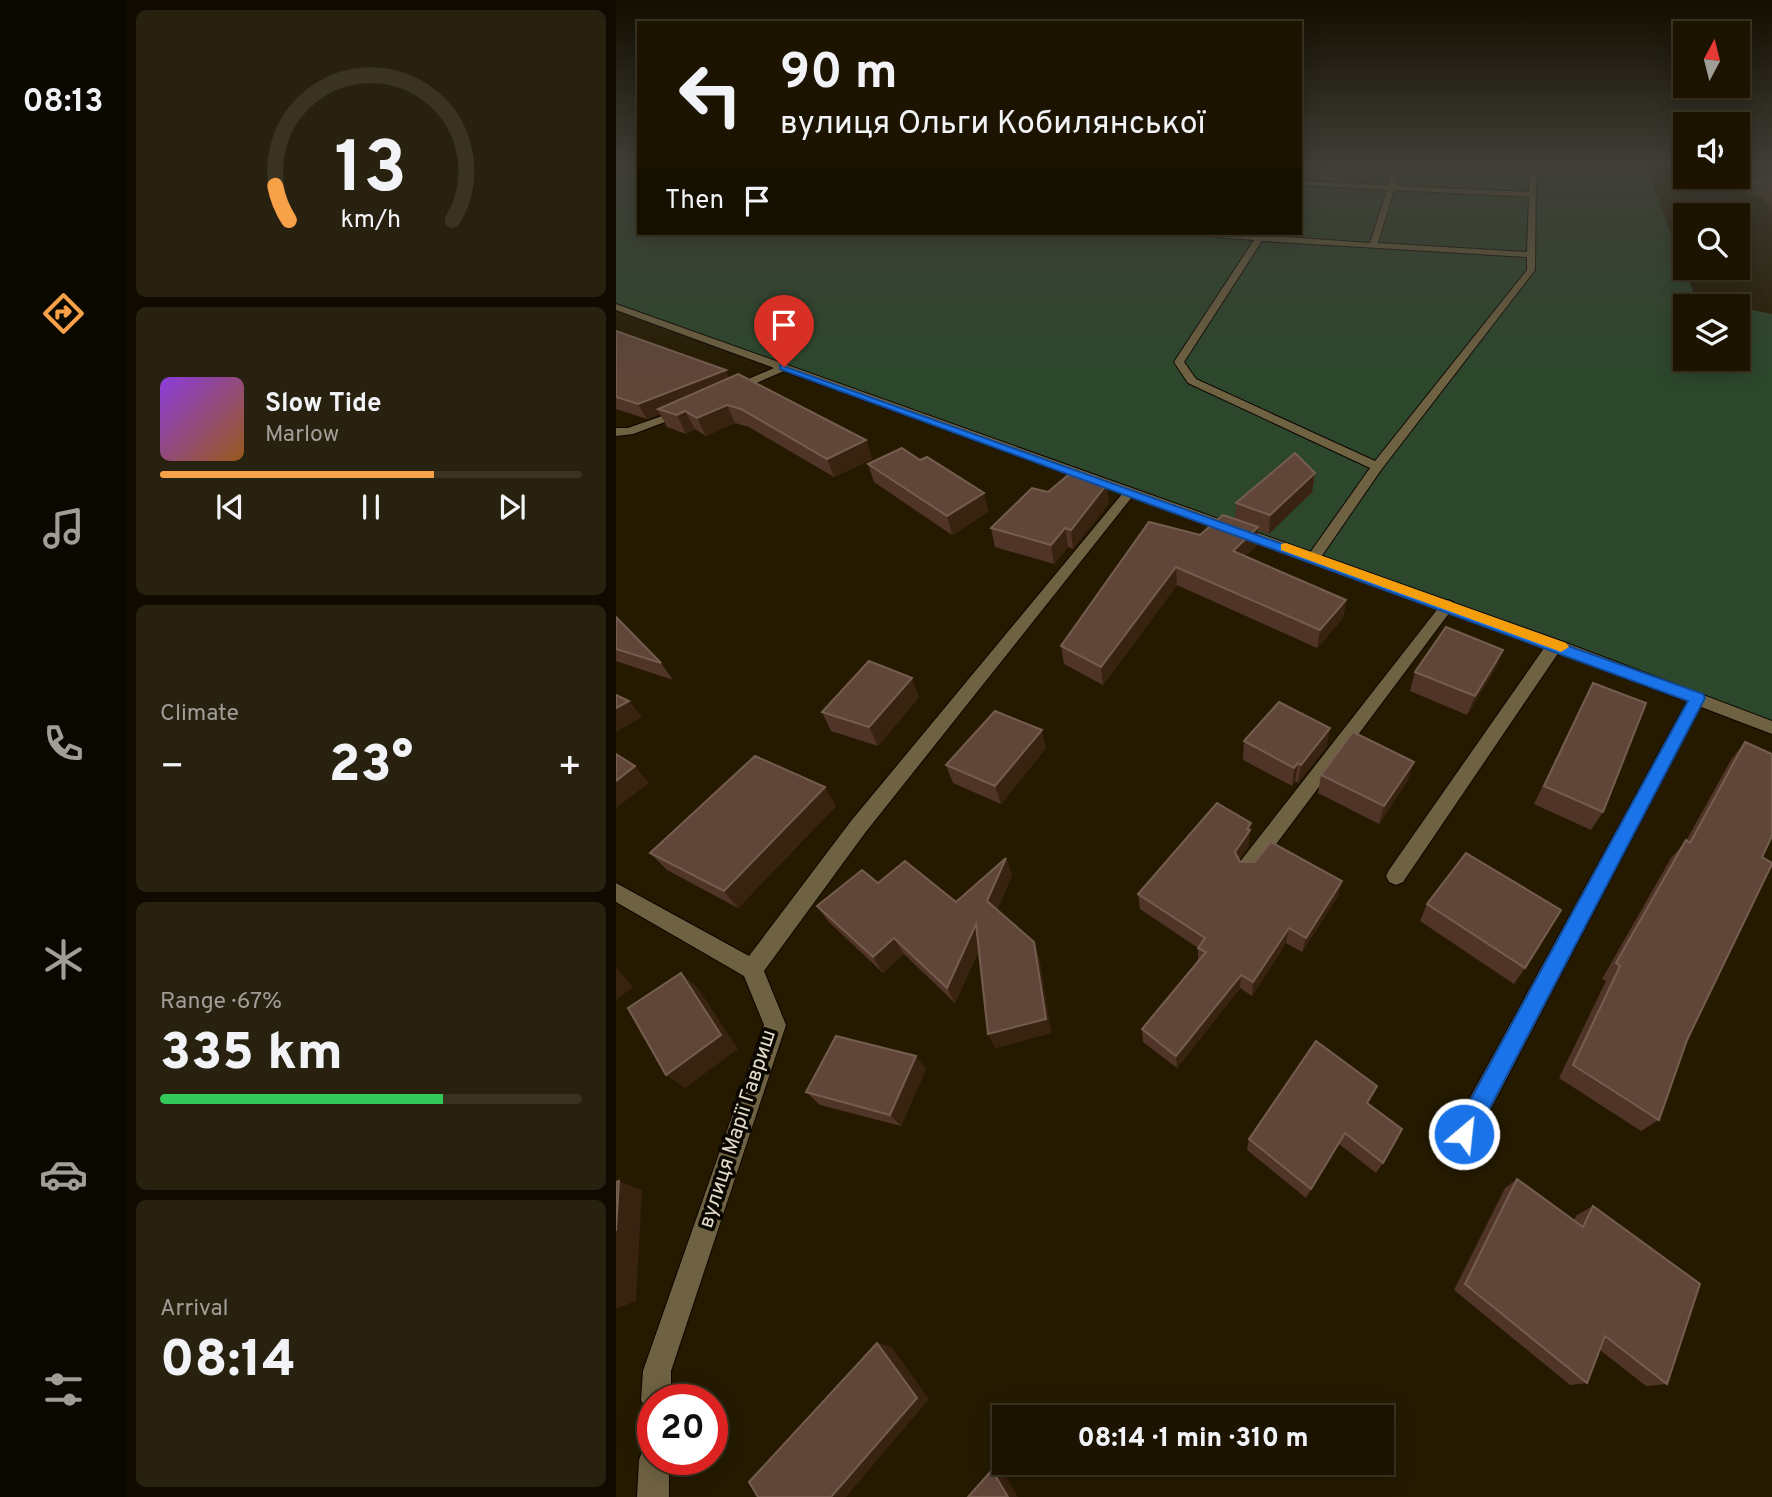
<!DOCTYPE html>
<html lang="en">
<head>
<meta charset="utf-8">
<style>
	:root { --surface:#1c1400; --page:#29210f; --text:#f1f3f6; --muted:#a09e99; --line:#3a3322; --accent:#f7a149 }
	body { margin:0; font-family:Overpass,sans-serif; background:var(--page); color:var(--text); height:100vh; display:flex; flex-direction:column; font-size:26px; white-space:nowrap }
	* { box-sizing:border-box; margin:0 }
	p { font-size:23px; color:var(--muted) }
	.icon { flex:none; width:38px; height:38px; fill:none; stroke:currentColor; stroke-width:2; stroke-linecap:round; stroke-linejoin:round }
	.map { position:relative; flex:1; overflow:hidden }
	.side { display:flex; flex-direction:column; gap:10px; padding:10px; background:#0f0b00; width:490px }
	.side>* { flex:none }
	.banner { position:absolute; left:21px; top:21px; width:665px; height:214px; border-radius:0px; box-shadow:0 4px 18px #0003,0 0 0 2px var(--line); background:#1c1400; color:var(--text); overflow:hidden }
	.needle { width:46px; rotate:7deg }
	.buttons { position:absolute; left:1057px; top:21px; display:grid; gap:14px }
	.buttons a { display:grid; place-items:center; width:77px; height:77px; border-radius:0px; background:var(--surface); box-shadow:0 4px 18px #0003,0 0 0 2px var(--line); font-size:35px }
	.speed { position:absolute; left:21px; top:1384px; display:flex; gap:14px; font-size:35px; font-weight:700; text-align:center }
	.speed>* { display:grid; place-content:center; width:91px; height:91px; border-radius:50%; background:var(--surface); box-shadow:0 4px 18px #0003,0 0 0 2px var(--line); line-height:1 }
	.speed .limit { border:10px solid #d22; background:#fff; color:#111 }
	.pin { position:absolute; display:grid; place-items:center; width:60px; height:60px; color:#fff; margin:-72px -30px; border-radius:50% 50% 50% 0; rotate:-45deg; box-shadow:0 0 7px #0007 }
	.pin .icon { rotate:45deg }
	.me { position:absolute; width:77px; margin:-38px; rotate:28deg; stroke-linejoin:round; filter:drop-shadow(0 0 5px #0008) }
	.turn { display:flex; align-items:center; gap:24px; height:147px; padding:0 28px; font-size:32px }
	.turn .icon { width:91px; height:91px; stroke-width:2.5 }
	.turn b { display:block; font-size:49px; line-height:60px }
	.then { display:flex; align-items:center; height:66px; padding:0 28px; background:#0003; gap:14px; font-size:26px }
	.big { font-size:52px; font-weight:800; line-height:1.1 }
	.side .tile { flex:1; display:flex; flex-direction:column; justify-content:center; gap:10px; min-width:0; padding:0 24px; border-radius:10px; background:var(--page) }
	.side .dial { align-items:center; gap:0 }
	.dial svg { height:182px; overflow:visible; fill:none; stroke:var(--line); stroke-width:7; stroke-linecap:round; text-anchor:middle }
	.dial text { fill:var(--text); stroke:none }
	.song { display:flex; align-items:center; gap:21px }
	.cover { width:84px; height:84px; border-radius:10px; background:linear-gradient(135deg,hsl(270 70% 55%),hsl(30 70% 35%)) }
	.played { height:7px; border-radius:4px; background:linear-gradient(90deg,var(--accent) 65%,var(--line) 65%) }
	.keys { display:flex; justify-content:space-around; direction:ltr }
	.heat { display:flex; justify-content:space-between; align-items:center; font-size:38px; direction:ltr }
	.charge { height:10px; border-radius:5px; background:linear-gradient(90deg,#34c759 67%,var(--line) 0) }
	.trip { position:absolute; left:376px; top:1405px; width:402px; height:70px; border-radius:0px; background:var(--surface); box-shadow:0 4px 18px #0003,0 0 0 2px var(--line); font-weight:800; line-height:70px; text-align:center }
	main { display:flex; flex:1; min-height:0 }
	.dock { display:flex; flex-direction:column; width:126px; justify-content:space-around; align-items:center; background:#0b0800; color:var(--muted) }
	.dock .icon { width:49px; height:49px }
	.dock .current { color:var(--accent) }
	.dock b { font-size:32px; color:var(--text) }
	.map>svg:first-child { display:block }
	.green { fill:#2c472c }
	.lines { fill:none; stroke-linecap:round; stroke-linejoin:round }
	.service-casing { stroke:#0e0500; stroke-width:2 }
	.minor-casing { stroke:#0e0500; stroke-width:2 }
	.service { fill:#6f6242; fill-rule:evenodd }
	.minor { fill:#6f6242; fill-rule:evenodd }
	.wall { fill:#503427 }
	.shaded-wall { fill:#382210 }
	.building { fill:#604639; stroke:#745d4f; stroke-width:2 }
	.route { fill:#1a73e8; stroke:#114b97; stroke-width:2 }
	.slow { fill:#f59e0b }
	.labels { text-anchor:middle; dominant-baseline:central; stroke-width:7; stroke-linejoin:round; paint-order:stroke }
	.near-street-label { font-size:21px; fill:#e2dbc9; stroke:#0a0600 }
</style>
</head>
<body>
<main>
<nav class="dock">
<b>08:13</b>
<svg class="icon current" aria-label="directions" viewBox="0 0 24 24"><path d="M12 3l9 9-9 9-9-9zM9 14v-3h6M13 9l2 2-2 2"/></svg>
<svg class="icon" aria-label="music" viewBox="0 0 24 24"><path d="M9 18V5l10-2v13"/><circle cx="6" cy="18" r="3"/><circle cx="16" cy="16" r="3"/></svg>
<svg class="icon" aria-label="phone" viewBox="0 0 24 24"><path d="M5 4h4l2 5-3 2q2 4 5 5l2-3 5 2v4C11 20 4 13 5 4z"/></svg>
<svg class="icon" aria-label="climate" viewBox="0 0 24 24"><path d="M12 3v18M4 7l16 10M4 17L20 7"/></svg>
<svg class="icon" aria-label="car" viewBox="0 0 24 24"><path d="M5 17H2v-5l4-1 3-4h7l3 4 3 1v5h-3M9 17h6M6 11h13"/><circle cx="7" cy="17" r="2"/><circle cx="17" cy="17" r="2"/></svg>
<svg class="icon" aria-label="filters" viewBox="0 0 24 24"><path d="M4 7h16M4 17h16"/><circle cx="9" cy="7" r="2"/><circle cx="15" cy="17" r="2"/></svg>
</nav>
<section class="side">
<div class="tile dial"><svg viewBox="0 0 100 80">
<path d="M14 69A42 42 0 1 1 86 69"/>
<path d="M14 69A42 42 0 0 1 8 54" stroke="#f7a149"/>
<text x="50" y="56" font-size="32" font-weight="700">13</text>
<text x="50" y="72" font-size="11">km/h</text>
</svg></div>
<div class="tile">
<div class="song"><i class="cover"></i><div><b>Slow Tide</b><p>Marlow</p></div></div>
<div class="played"></div>
<div class="keys"><svg class="icon" aria-label="previous" viewBox="0 0 24 24"><path d="M18 5L8 12l10 7zM5 5v14"/></svg><svg class="icon" aria-label="pause" viewBox="0 0 24 24"><path d="M8 5v14M16 5v14"/></svg><svg class="icon" aria-label="next" viewBox="0 0 24 24"><path d="M6 5l10 7-10 7zM19 5v14"/></svg></div>
</div>
<div class="tile"><p>Climate</p>
<div class="heat"><a>−</a><b class="big">23°</b><a>+</a></div>
</div>
<div class="tile"><p>Range · 67%</p><b class="big">335 km</b><div class="charge"></div></div>
<div class="tile"><p>Arrival</p><b class="big">08:14</b></div>
</section>
<div class="map">
<svg width="1156" height="1497" viewBox="0 0 1156 1497">
	<rect width="100%" height="100%" fill="#251a00"/>
	<polygon class="green" points="0,166 23,166 23,233 684,233 684,166 1029,166 1080,299 1117,306 1069,306 1069,359 1122,359 1122,307 1156,314 1156,728 0,307"/>
	<g class="lines">
		<defs>
			<g id="service">
				<path d="M 778,166 L 785,166 L 780,186 L 913,192 L 914,166 L 920,166 L 919,270 L 765,470 L 703,560 L 698,561 L 691,557 L 754,468 L 572,383 L 558,362 L 638,240 L 555,233 L 644,235 L 754,243 L 771,190 L 684,185 L 684,181 L 772,185 ZM 778,190 L 913,197 L 911,252 L 762,243 ZM 646,241 L 911,257 L 911,270 L 759,461 L 580,379 L 568,362 Z"/>
				<polygon points="832,600 837,602 837,608 637,875 630,877 623,875 620,869 623,863 827,602"/>
				<polygon points="939,640 947,645 945,649 787,882 780,885 773,882 770,876 773,870 933,641"/>
				<polygon points="1081,692 1089,698 857,1143 848,1146 839,1143 836,1134 839,1125 1073,698"/>
			</g>
			<g id="minor">
				<polygon points="0,304 945,641 1156,721 1156,734 933,649 516,497 249,833 148,971 170,1025 55,1371 55,1400 37,1400 37,1413 30,1410 25,1400 27,1371 148,1025 128,976 0,902 0,883 133,956 235,821 506,494 168,371 117,393 109,393 109,389 158,368 0,310"/>
				<polygon points="69,408 73,409 73,413 17,434 0,436 0,428 12,428"/>
				<polygon points="37,1445 37,1460 53,1460 53,1497 21,1497 23,1460 27,1449"/>
			</g>
		</defs>
		<use href="#service" class="service-casing"/>
		<use href="#minor" class="minor-casing"/>
		<use href="#service" class="service"/>
		<use href="#minor" class="minor"/>
	</g>
	<g class="wall">
		<polygon points="1122,166 1156,166 1156,210 1146,196 1131,195 1120,177 1122,177"/>
		<polygon points="0,331 114,378 250,440 256,459 218,477 133,427 119,423 90,436 79,429 70,434 51,427 44,414 31,419 0,409"/>
		<polygon points="252,464 368,493 372,512 336,535 258,482"/>
		<polygon points="699,473 696,492 653,534 642,530 641,545 629,556 730,600 727,618 701,648 561,585 487,685 448,664 445,646 584,535 619,519 620,503"/>
		<polygon points="432,492 493,503 457,549 452,547 438,564 379,547 375,528"/>
		<polygon points="0,617 45,663 57,680 0,661"/>
		<polygon points="887,650 879,669 851,715 794,691 799,672"/>
		<polygon points="977,683 987,812 975,830 918,804 967,702"/>
		<polygon points="303,697 262,746 215,731 206,712"/>
		<polygon points="628,741 711,746 682,783 679,781 676,786 627,760"/>
		<polygon points="1129,742 1146,857 1071,1040 1043,1120 1025,1131 943,1078 990,981 986,979 1055,858 1070,841 1115,760"/>
		<polygon points="430,748 385,804 337,783 330,765"/>
		<polygon points="705,775 792,780 763,824 702,793"/>
		<polygon points="220,806 122,908 51,870 34,853"/>
		<polygon points="635,823 632,847 623,860 624,862 722,896 686,952 670,943 636,996 624,988 561,1068 527,1042 526,1029 582,961 582,948 524,909 522,894"/>
		<polygon points="390,858 396,875 381,910 423,958 435,1033 379,1048 363,950 339,1003 288,954 267,973 213,922 201,906 262,883 340,902"/>
		<polygon points="811,904 909,968 898,984 804,921"/>
		<polygon points="310,1069 285,1126 204,1105 190,1092"/>
		<polygon points="751,1103 767,1163 760,1173 723,1144 690,1198 631,1150 633,1139"/>
		<polygon points="901,1179 958,1220 961,1215 977,1206 1051,1384 1030,1386 984,1350 971,1383 954,1385 838,1290 889,1188"/>
	</g>
	<g class="shaded-wall">
		<polygon points="110,370 116,385 42,409 44,414 31,419 22,404"/>
		<polygon points="111,405 119,423 90,436 81,418"/>
		<polygon points="69,411 79,429 70,434 61,415"/>
		<polygon points="250,440 256,459 218,477 211,459"/>
		<polygon points="699,473 696,492 653,534 654,515"/>
		<polygon points="491,484 493,503 457,549 455,530"/>
		<polygon points="368,493 372,512 336,535 331,516"/>
		<polygon points="642,527 641,545 616,569 617,551"/>
		<polygon points="449,528 452,547 438,564 435,545"/>
		<polygon points="560,567 561,585 487,685 485,667"/>
		<polygon points="730,600 727,618 701,648 704,630"/>
		<polygon points="887,650 879,669 851,715 859,696"/>
		<polygon points="296,678 303,697 262,746 253,727"/>
		<polygon points="13,701 26,717 0,732 0,708"/>
		<polygon points="714,728 711,746 682,783 685,765"/>
		<polygon points="426,730 430,748 385,804 379,786"/>
		<polygon points="798,762 792,780 763,824 768,806"/>
		<polygon points="682,763 679,781 676,786 678,768"/>
		<polygon points="19,766 33,783 0,808 0,781"/>
		<polygon points="209,787 220,806 122,908 108,891"/>
		<polygon points="635,823 632,847 618,868 619,852 631,829"/>
		<polygon points="390,858 396,875 377,918 371,901"/>
		<polygon points="726,881 722,896 686,952 690,938"/>
		<polygon points="360,924 367,940 339,1003 331,988"/>
		<polygon points="673,928 670,943 636,996 637,982"/>
		<polygon points="278,938 288,954 267,973 257,957"/>
		<polygon points="418,942 423,958 435,1033 379,1048 372,1034"/>
		<polygon points="0,967 17,987 0,1000"/>
		<polygon points="65,973 82,988 122,1049 69,1088 50,1075"/>
		<polygon points="625,975 624,988 561,1068 560,1056"/>
		<polygon points="300,1056 310,1069 285,1126 274,1115"/>
		<polygon points="729,1133 723,1144 690,1198 695,1189"/>
		<polygon points="3,1181 26,1190 20,1301 0,1309 0,1231"/>
		<polygon points="261,1343 275,1346 313,1399 230,1497 215,1497"/>
		<polygon points="385,1468 402,1497 392,1497 376,1470"/>
	</g>
	<g class="building">
		<polygon points="1125,166 1156,166 1156,190 1151,184 1136,183"/>
		<polygon points="0,331 110,370 22,404 0,397"/>
		<polygon points="122,374 250,440 211,459 125,409 111,405 81,418 69,411 61,415 42,409"/>
		<polygon points="286,448 304,460 311,457 368,493 331,516 252,464"/>
		<polygon points="679,453 699,473 654,515 620,503"/>
		<polygon points="457,471 491,484 455,530 449,528 435,545 375,528 416,488 432,492"/>
		<polygon points="607,515 642,527 617,551 730,600 704,630 560,567 485,667 445,646 533,522 584,535"/>
		<polygon points="0,617 45,663 0,649"/>
		<polygon points="830,627 887,650 859,696 799,672"/>
		<polygon points="253,661 296,678 253,727 206,712"/>
		<polygon points="977,683 1030,703 987,812 928,786"/>
		<polygon points="0,695 13,701 0,708"/>
		<polygon points="663,702 714,728 685,765 682,763 678,768 628,741"/>
		<polygon points="379,711 426,730 379,786 330,765"/>
		<polygon points="737,732 798,762 768,806 705,775"/>
		<polygon points="1129,742 1156,754 1156,836 1146,857 1156,863 1156,864 1071,1040 1043,1120 957,1065 1004,966 1000,963 1070,840 1074,843"/>
		<polygon points="0,754 19,766 0,781"/>
		<polygon points="139,756 209,787 108,891 34,853"/>
		<polygon points="601,803 635,823 631,829 634,830 619,852 624,862 639,862 655,842 726,881 690,938 673,928 637,982 625,975 560,1056 526,1029 590,952 582,948 589,938 522,894"/>
		<polygon points="850,853 945,910 909,968 811,904"/>
		<polygon points="390,858 371,901 418,942 430,1019 372,1034 360,924 331,988 278,938 257,957 201,906 246,870 262,883 289,861 340,902"/>
		<polygon points="65,973 105,1035 50,1075 12,1008"/>
		<polygon points="220,1036 300,1056 274,1115 190,1092"/>
		<polygon points="700,1041 761,1086 751,1103 786,1129 767,1163 729,1133 695,1189 633,1139"/>
		<polygon points="901,1179 967,1227 977,1206 1084,1284 1051,1384 989,1336 971,1383 849,1284"/>
		<polygon points="3,1181 0,1231 0,1182"/>
		<polygon points="261,1343 301,1398 215,1497 142,1497 133,1482"/>
		<polygon points="376,1470 392,1497 352,1497"/>
	</g>
	<linearGradient id="sky" x2="0" y2="1"><stop stop-color="#140e00"/><stop offset="0.44" stop-color="#403e37"/><stop offset="1" stop-color="#403e37" stop-opacity="0"/></linearGradient>
	<rect width="1156" height="376" fill="url(#sky)"/>
	<polygon class="route" points="164,365 1087,694 1089,698 856,1142 848,1145 840,1142 837,1134 840,1126 1072,701 164,369"/>
	<polygon class="slow" points="670,543 950,643 953,647 945,652 940,650 665,550 665,544"/>
	<g class="labels">
		<g class="near-street-label">
			<text transform="translate(122 1129) rotate(-72)">вулиця Марії Гавриш</text>
		</g>
	</g>
</svg>
<div class="buttons">
<a><svg class="needle" viewBox="-14 -14 28 28"><path d="M0-13l5 13h-10z" fill="#e53935"/><path d="M0 13l5-13h-10z" fill="#a09e99"/></svg></a>
<a><svg class="icon" aria-label="sound" viewBox="0 0 24 24"><path d="M4 9h4l5-4v14l-5-4H4zM17 9q2 3 0 6"/></svg></a>
<a><svg class="icon" aria-label="search" viewBox="0 0 24 24"><circle cx="10" cy="10" r="6"/><path d="M15 15l6 6"/></svg></a>
<a><svg class="icon" aria-label="layers" viewBox="0 0 24 24"><path d="M12 4l9 5-9 5-9-5zM3 14l9 5 9-5"/></svg></a>
</div>
<div class="speed"><div class="limit">20</div></div>
<div class="pin" style="left:168px;top:367px;background:#d93025"><svg class="icon" aria-label="arrive" viewBox="0 0 24 24"><path d="M6 21V4h12l-3 4 3 4H6"/></svg></div>
<svg class="me" style="left:848px;top:1134px" viewBox="-20 -20 40 40"><circle r="17" fill="#1a73e8" stroke="#fff" stroke-width="3"/><path d="M0-11L8 9 0 5-8 9z" fill="#fff"/></svg>
<div class="trip">08:14 · 1 min · 310 m</div>
<div class="banner">
<div class="turn"><svg class="icon" aria-label="left" viewBox="0 0 24 24"><path d="M17 20v-9H6M10 6l-5 5 5 5"/></svg><div><b>90 m</b>вулиця Ольги Кобилянської</div></div>
<div class="then">Then<svg class="icon" aria-label="arrive" viewBox="0 0 24 24"><path d="M6 21V4h12l-3 4 3 4H6"/></svg></div>
</div>
</div>
</main>
</body>
</html>
